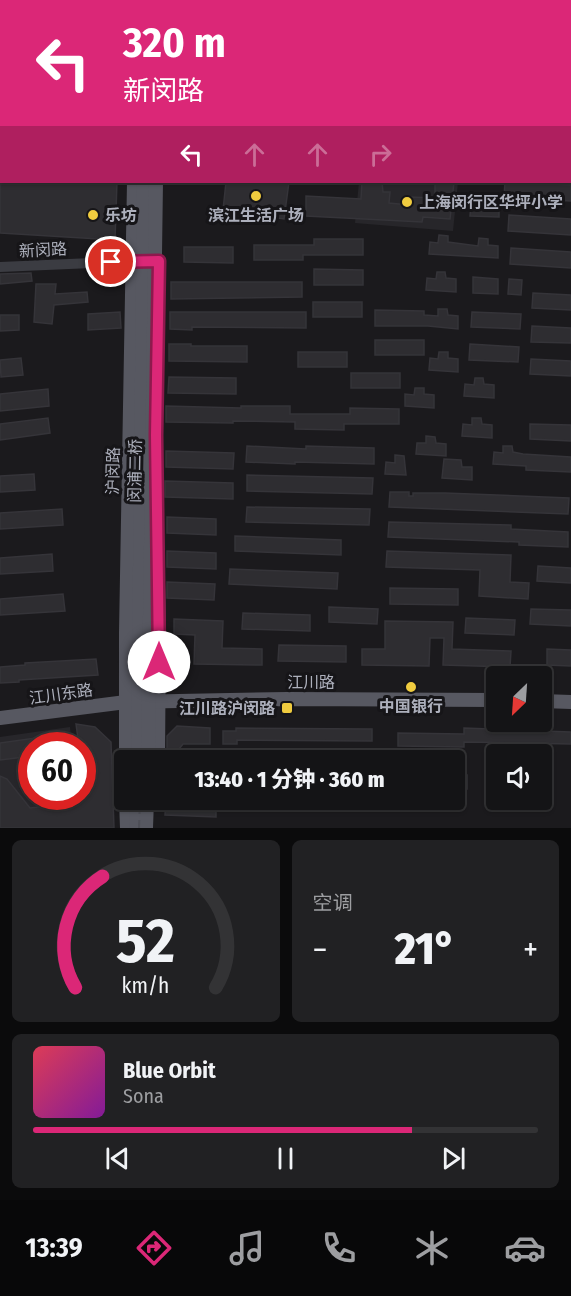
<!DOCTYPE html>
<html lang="zh">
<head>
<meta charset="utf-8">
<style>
	:root { --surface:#141416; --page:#212123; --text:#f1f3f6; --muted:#9d9ea1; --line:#333335; --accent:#db2777 }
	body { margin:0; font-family:"Fira Sans Condensed","Noto Sans SC",sans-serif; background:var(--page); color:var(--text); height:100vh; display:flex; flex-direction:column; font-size:22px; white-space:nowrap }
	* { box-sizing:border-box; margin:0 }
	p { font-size:20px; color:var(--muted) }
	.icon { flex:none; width:33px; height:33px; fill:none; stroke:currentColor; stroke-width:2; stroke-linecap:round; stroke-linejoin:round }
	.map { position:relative; height:828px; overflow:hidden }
	.panel { display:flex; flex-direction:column; gap:12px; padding:12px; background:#0b0b0c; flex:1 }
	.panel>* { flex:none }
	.guide { position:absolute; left:0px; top:0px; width:572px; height:183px; box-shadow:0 2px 4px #0004,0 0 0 2px var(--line); background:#db2777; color:#fff; overflow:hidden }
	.needle { width:39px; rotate:205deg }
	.fabs { position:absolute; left:486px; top:666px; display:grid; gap:12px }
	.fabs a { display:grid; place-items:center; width:66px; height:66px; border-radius:6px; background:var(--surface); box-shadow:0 2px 4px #0004,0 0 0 2px var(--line); font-size:30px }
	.speed { position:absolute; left:18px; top:732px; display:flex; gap:12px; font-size:30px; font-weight:700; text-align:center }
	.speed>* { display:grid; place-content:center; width:78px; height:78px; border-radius:50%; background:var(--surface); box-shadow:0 2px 4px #0004,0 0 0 2px var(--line); line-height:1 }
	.speed .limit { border:9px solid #d22; background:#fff; color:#111 }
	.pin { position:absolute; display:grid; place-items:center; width:51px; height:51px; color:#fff; margin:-26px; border:3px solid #fff; border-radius:50%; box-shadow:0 2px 6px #0007 }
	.me { position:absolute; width:66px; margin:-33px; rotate:0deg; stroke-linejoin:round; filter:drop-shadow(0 0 4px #0008) }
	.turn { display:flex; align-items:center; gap:21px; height:126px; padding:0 24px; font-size:27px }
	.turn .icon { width:78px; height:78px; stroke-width:2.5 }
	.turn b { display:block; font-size:42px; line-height:51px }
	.lanes { display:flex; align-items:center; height:57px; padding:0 24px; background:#0003; justify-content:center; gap:30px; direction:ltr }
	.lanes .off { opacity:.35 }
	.big { font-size:45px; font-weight:800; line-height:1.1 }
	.panel .widget { flex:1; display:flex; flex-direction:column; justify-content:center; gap:9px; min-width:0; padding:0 21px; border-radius:9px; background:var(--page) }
	.panel .dial { align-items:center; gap:0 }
	.dial svg { height:156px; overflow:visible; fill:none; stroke:var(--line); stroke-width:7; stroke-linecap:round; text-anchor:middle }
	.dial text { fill:var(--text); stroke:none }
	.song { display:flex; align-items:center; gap:18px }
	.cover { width:72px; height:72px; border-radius:9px; background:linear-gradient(135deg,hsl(350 70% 55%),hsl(290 70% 35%)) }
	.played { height:6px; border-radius:3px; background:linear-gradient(90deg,var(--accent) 75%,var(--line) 75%) }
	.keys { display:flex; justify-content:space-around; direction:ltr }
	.heat { display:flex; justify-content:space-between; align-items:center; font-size:33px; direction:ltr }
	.panel .tiles { flex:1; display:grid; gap:12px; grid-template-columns:1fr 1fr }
	.widget:last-child { grid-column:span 2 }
	.trip { position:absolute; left:114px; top:750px; width:351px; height:60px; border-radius:6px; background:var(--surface); box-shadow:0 2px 4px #0004,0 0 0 2px var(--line); font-weight:800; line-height:60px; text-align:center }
	.tabs { display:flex; height:96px; justify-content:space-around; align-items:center; background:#080809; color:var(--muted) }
	.tabs .icon { width:42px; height:42px }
	.tabs .selected { color:var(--accent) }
	.tabs b { font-size:27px; color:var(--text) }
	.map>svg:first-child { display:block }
	.built { fill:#27262a }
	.building { fill:#2e2d31; stroke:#353439; stroke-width:1.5 }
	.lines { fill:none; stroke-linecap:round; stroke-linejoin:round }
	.minor { stroke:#3b3c42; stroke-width:10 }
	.major { stroke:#575861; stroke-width:14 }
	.rail { stroke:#4e4f57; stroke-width:2; stroke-dasharray:8 6; stroke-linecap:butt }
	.major-bridge { stroke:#575861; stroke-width:14 }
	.route-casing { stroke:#8e194d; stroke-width:15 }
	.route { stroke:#db2777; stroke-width:10 }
	.poi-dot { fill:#f0cc3f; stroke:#161518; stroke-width:2 }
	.labels { text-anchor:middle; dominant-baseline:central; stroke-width:6; stroke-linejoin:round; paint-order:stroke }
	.poi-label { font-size:16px; font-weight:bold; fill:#adb0bc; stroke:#161518; text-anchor:start }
	.street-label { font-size:16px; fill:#adb0bc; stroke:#161518 }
</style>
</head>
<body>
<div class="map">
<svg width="571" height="828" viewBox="0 0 571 828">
	<rect width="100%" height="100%" fill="#1b1a1d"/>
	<g class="built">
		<polygon points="371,0 463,0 371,2"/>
		<polygon points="359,182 458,182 453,231 355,223"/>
		<polygon points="70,727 72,745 32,746 32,796 78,797 0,828 0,737"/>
	</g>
	<g class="building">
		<polygon points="0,182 117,182 115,240 0,233"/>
		<polygon points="226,182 289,182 284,219 223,210"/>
		<polygon points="362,182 382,182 383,192 390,192 389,203 409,205 410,197 435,198 435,182 454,182 450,219 423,217 422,222 306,216 306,196 361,199"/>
		<polygon points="505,182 571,185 571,201 504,197"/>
		<polygon points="480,197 489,198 490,204 499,205 499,217 470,216 471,204 479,205"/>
		<polygon points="509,215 571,219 571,235 508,231"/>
		<polygon points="439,235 448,236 448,242 478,246 479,238 488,239 488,245 498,246 498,258 429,254 430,242 438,243"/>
		<polygon points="314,239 363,239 363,255 303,255 303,260 254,260 254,245 314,245"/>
		<polygon points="184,247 233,247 233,263 184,262"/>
		<polygon points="511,248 571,252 571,268 510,264"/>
		<polygon points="314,269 363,270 363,285 314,285"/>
		<polygon points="437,272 445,272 446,278 456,279 456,292 426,290 427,278 436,279"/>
		<polygon points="31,273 32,281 0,284 0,274"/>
		<polygon points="473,277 498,279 498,294 473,293"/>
		<polygon points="509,279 522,280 521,295 508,294"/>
		<polygon points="171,282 302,282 302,297 171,299"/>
		<polygon points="36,284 56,284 55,294 87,292 88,302 54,305 52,324 34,322"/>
		<polygon points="533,293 571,295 571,310 532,308"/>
		<rect x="313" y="302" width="49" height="15"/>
		<polygon points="438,309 447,309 448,315 458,316 458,329 428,326 375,326 375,310 424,311 424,315 438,316"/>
		<polygon points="120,312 121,328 88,330 88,314"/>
		<polygon points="170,312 306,312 306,328 192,327 192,330 170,329"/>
		<polygon points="472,312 521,314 520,329 471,327"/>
		<polygon points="0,315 19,315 19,330 0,331"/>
		<polygon points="532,326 571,328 571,343 531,342"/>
		<rect x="375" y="340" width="49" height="15"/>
		<polygon points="169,344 191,344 191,346 247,346 247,362 169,361"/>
		<polygon points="470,344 519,347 518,362 469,360"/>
		<rect x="298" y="352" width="49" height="15"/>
		<polygon points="439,352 448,352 448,358 458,359 458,372 429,370 430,358 438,359"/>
		<polygon points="21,358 23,375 1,377 0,360"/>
		<polygon points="531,359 571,361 571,376 530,374"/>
		<rect x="351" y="373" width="49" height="15"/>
		<polygon points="169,377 236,378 236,394 168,393"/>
		<polygon points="475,378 483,378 484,384 494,385 494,398 464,396 465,384 474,385"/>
		<polygon points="415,388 424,388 424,394 434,395 434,408 405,406 405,394 414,395"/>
		<polygon points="48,389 49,406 0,411 0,394"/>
		<polygon points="166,406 241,408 241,406 290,406 290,414 350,414 350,408 399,409 399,424 344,424 344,430 295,429 295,422 233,421 233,423 166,422"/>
		<polygon points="48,418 50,433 0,440 0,424"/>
		<polygon points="472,418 481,418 482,424 492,425 492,438 462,436 463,424 472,425"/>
		<polygon points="530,424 571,425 571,441 530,439"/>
		<polygon points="426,436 435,437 436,443 446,444 446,456 416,454 417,443 426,443"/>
		<polygon points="247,446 306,449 306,446 374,448 374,464 295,462 295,464 246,462"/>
		<polygon points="503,446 512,446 513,452 523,454 571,457 571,472 526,470 526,466 493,464 494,452 503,453"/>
		<polygon points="166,451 234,453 233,469 166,467"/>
		<polygon points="395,455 404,456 406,475 385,474 386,462 395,463"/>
		<polygon points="444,459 461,460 462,467 472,467 472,480 442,478"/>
		<polygon points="34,474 35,490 0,492 0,476"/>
		<polygon points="247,475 373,478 372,494 247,491"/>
		<polygon points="165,481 233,483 233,499 165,497"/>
		<polygon points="390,492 409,492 409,496 413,496 413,493 445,493 569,498 568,514 389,507"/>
		<polygon points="247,507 370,509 369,525 246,522"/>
		<polygon points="62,509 63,525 0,529 0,513"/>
		<polygon points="167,517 216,519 216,535 167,533"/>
		<polygon points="389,522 511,525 511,529 568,532 568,547 519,545 519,542 388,537"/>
		<polygon points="235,536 341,540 341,555 235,551"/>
		<polygon points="167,551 216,553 216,569 167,567"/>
		<polygon points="387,551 511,555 510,582 529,583 528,599 479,596 480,570 386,567"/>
		<polygon points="52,554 53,571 0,574 0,558"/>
		<polygon points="538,566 571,568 571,583 537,581"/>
		<polygon points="230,569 338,573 337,589 229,584"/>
		<polygon points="167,582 215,584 214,600 167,598"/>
		<polygon points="390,588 458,589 458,605 390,604"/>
		<polygon points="63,594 65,611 0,615 0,599"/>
		<polygon points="329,607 378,609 377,624 329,622"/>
		<polygon points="531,609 571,610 571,626 530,624"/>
		<polygon points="243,613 310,615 310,631 242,629"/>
		<polygon points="466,618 515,620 514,635 465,633"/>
		<polygon points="174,619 223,621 222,648 262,649 262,665 194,664 195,635 174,634"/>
		<polygon points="385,621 453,622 452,649 511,651 510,667 443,665 444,638 430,638 429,666 362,665 362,649 385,649"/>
		<polygon points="279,645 346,646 346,662 278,661"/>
		<polygon points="547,649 571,650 571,666 547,665"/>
		<polygon points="96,659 98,675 19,680 19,682 0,683 0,667 25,665 25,663"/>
		<polygon points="76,724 95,727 111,742 114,828 0,828 0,776 7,779 30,808 47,806 46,796 84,796 82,746 79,746"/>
		<polygon points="177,726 210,728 210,744 183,744 179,749 179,758 167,758 167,736"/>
		<polygon points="236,728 372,729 372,741 237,740 237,744 223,744 223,731 236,731"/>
		<polygon points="464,728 571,732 571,744 464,742 464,747 398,746 398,733 464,734"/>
		<polygon points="64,734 66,746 32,746 32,756 0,760 0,743"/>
		<rect x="542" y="768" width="8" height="13"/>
		<polygon points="454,775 467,775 467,789 454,788"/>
		<polygon points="166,800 216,800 216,817 165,815"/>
		<rect x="235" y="800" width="48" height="7"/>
	</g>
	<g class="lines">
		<g class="minor">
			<polyline points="570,131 571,131"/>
			<polyline points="0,267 138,261"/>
		</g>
		<g class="major">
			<polyline points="137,2 137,0"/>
			<polyline points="147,2 148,0"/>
			<polyline points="164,2 164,0"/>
			<polyline points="157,541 159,623 158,760"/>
			<polyline points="542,701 571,702"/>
			<polyline points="0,718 126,702 287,699 496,700"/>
			<polyline points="126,760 126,632 134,182"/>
			<polyline points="126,800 127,828"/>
			<polyline points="136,828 137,800"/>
			<polyline points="146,828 147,800"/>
		</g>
		<g class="rail">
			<polyline points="150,2 150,0"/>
			<polyline points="141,760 148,182"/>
			<polyline points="139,828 140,800"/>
		</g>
		<g class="major-bridge">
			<polyline points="138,760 144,182"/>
			<polyline points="148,760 156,182"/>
		</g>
	</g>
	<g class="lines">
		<defs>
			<polyline id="route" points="111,262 159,261 156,435 159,662"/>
		</defs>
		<use href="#route" class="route-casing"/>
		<use href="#route" class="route"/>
	</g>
	<g class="poi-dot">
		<circle cx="256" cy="196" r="6"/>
		<circle cx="407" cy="202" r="6"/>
		<circle cx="93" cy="215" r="6"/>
		<circle cx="411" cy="687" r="6"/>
		<rect x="281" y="702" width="12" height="12" rx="3"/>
	</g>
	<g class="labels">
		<g class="poi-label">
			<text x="419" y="202">上海闵行区华坪小学</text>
			<text x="105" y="215">乐坊</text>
			<text x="256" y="215" text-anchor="middle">滨江生活广场</text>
			<text x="411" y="706" text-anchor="middle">中国银行</text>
			<text x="275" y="708" text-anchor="end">江川路沪闵路</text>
		</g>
		<g class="street-label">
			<text transform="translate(43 250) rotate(-3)">新闵路</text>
			<text transform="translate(113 471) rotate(-89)">沪闵路</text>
			<text transform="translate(135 471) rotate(-89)">闵浦二桥</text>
			<text x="311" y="682">江川路</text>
			<text transform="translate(61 694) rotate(-8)">江川东路</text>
		</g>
	</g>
</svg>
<div class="fabs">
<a><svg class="needle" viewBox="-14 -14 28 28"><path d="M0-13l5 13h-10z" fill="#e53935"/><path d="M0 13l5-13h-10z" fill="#9d9ea1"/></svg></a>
<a><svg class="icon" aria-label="sound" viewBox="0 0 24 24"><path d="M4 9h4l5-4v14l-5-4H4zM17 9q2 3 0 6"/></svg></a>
</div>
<div class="speed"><div class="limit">60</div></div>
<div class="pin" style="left:111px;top:262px;background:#d93025"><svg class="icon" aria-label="arrive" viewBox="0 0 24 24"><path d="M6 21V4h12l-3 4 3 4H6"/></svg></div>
<svg class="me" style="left:159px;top:662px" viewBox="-20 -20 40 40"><circle r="19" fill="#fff"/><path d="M0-13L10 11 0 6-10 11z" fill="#db2777"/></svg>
<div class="trip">13:40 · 1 分钟 · 360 m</div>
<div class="guide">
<div class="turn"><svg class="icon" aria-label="left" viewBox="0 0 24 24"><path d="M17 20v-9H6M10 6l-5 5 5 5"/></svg><div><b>320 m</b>新闵路</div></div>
<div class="lanes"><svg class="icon" aria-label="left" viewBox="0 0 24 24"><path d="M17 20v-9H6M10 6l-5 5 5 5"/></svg><svg class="icon off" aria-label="ahead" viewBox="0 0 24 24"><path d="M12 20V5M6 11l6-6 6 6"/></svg><svg class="icon off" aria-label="ahead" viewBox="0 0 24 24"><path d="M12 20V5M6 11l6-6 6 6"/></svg><svg class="icon off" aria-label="right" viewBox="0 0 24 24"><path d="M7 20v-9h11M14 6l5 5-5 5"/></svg></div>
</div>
</div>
<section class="panel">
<div class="tiles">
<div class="widget dial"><svg viewBox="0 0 100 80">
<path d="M14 69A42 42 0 1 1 86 69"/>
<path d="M14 69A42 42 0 0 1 28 12" stroke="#db2777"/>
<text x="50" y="56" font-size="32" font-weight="700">52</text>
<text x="50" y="72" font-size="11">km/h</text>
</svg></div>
<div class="widget"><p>空调</p>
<div class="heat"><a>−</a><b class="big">21°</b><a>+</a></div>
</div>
<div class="widget">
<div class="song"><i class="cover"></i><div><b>Blue Orbit</b><p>Sona</p></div></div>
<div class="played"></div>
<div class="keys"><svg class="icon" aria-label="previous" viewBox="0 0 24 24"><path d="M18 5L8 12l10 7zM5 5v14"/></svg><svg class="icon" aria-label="pause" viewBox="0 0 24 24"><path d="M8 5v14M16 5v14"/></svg><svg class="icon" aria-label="next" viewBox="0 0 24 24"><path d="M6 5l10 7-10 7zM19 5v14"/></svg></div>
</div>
</div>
</section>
<nav class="tabs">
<b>13:39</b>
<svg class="icon selected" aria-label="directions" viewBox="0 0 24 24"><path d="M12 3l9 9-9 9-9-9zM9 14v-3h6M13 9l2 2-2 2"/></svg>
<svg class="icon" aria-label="music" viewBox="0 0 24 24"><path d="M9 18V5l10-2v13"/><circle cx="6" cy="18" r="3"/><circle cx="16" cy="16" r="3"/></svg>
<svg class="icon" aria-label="phone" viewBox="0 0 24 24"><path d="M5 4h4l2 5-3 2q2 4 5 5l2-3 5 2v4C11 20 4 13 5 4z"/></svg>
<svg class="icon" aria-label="climate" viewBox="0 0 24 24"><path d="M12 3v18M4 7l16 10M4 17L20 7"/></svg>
<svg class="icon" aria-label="car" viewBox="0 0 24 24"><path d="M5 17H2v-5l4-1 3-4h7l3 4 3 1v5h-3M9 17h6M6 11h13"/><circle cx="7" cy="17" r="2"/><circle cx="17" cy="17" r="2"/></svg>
</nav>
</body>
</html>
